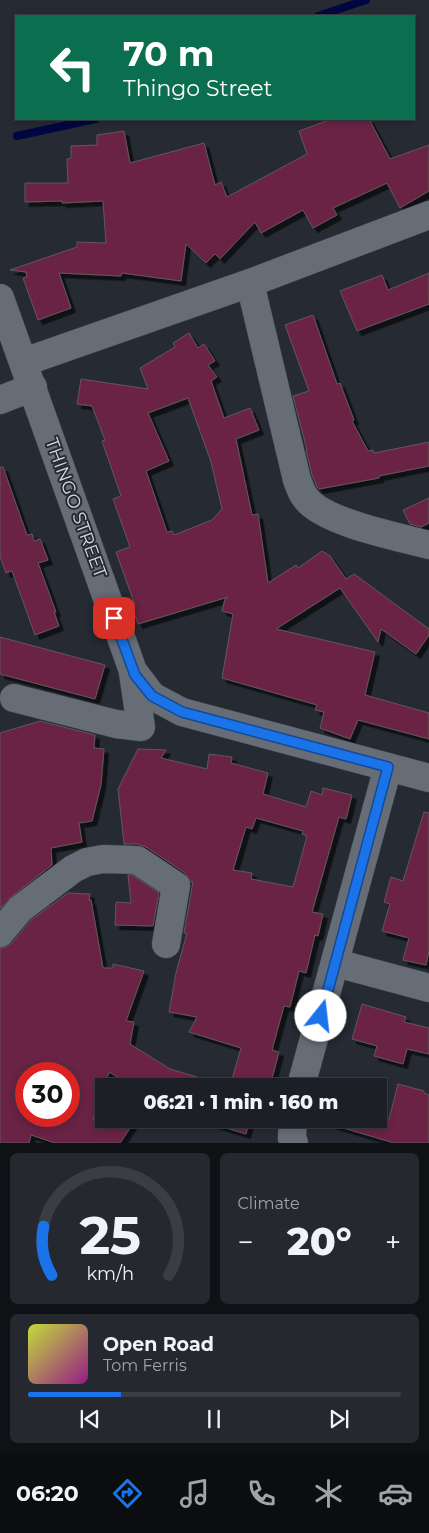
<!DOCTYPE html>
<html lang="en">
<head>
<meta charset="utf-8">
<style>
	:root { --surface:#1c2026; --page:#25282e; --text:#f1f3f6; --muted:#a0a3a7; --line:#3a3e43; --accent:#1a73e8 }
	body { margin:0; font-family:Montserrat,sans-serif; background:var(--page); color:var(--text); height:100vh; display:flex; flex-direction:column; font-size:19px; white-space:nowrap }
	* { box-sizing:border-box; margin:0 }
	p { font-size:16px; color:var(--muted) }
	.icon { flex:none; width:28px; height:28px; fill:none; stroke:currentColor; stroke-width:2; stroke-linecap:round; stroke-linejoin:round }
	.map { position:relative; height:1143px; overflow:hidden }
	.panel { display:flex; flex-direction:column; gap:10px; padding:10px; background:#0f1215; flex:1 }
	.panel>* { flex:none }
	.top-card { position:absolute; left:15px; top:15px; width:400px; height:105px; border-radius:0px; box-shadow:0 2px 8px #0003,0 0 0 1px var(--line); background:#0b6e4f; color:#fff; overflow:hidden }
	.speed { position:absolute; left:15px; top:1062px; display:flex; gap:10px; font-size:25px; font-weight:700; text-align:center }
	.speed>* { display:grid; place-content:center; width:65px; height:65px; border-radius:50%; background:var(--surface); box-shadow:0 2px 8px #0003,0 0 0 1px var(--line); line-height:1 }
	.speed .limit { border:8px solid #d22; background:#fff; color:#111 }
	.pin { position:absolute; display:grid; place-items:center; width:42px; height:42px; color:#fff; margin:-21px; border-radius:10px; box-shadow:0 2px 8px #0006 }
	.me { position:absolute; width:55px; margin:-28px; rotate:16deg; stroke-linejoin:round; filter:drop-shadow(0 0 4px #0008) }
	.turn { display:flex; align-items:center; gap:18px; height:105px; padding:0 25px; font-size:22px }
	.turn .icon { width:65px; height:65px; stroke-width:2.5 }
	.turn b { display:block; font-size:35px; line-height:42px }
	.big { font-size:38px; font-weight:800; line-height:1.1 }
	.panel .widget { flex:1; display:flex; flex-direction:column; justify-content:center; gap:8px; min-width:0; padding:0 18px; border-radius:8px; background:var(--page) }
	.panel .dial { align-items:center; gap:0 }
	.dial svg { height:130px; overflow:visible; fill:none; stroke:var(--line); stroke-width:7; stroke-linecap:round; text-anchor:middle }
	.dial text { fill:var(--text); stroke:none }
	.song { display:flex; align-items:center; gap:15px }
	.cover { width:60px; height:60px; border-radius:8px; background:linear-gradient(135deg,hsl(70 70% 55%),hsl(310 70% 35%)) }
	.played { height:5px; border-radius:2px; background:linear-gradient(90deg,var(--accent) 25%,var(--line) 25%) }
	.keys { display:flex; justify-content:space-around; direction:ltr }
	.heat { display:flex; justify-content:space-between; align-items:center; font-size:28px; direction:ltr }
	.panel .tiles { flex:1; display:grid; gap:10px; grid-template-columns:1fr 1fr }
	.widget:last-child { grid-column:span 2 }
	.trip { position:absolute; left:95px; top:1078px; width:292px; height:50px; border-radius:0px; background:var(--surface); box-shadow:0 2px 8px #0003,0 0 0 1px var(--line); font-weight:800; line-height:50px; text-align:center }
	.menu { display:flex; height:80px; justify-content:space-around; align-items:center; background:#0b0d0f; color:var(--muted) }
	.menu .icon { width:35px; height:35px }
	.menu .selected { color:var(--accent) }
	.menu b { font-size:22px; color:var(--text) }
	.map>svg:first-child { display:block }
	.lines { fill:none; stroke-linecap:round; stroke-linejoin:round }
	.stream { stroke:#000740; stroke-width:8 }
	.building { fill:#6b2445; stroke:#63565a; fill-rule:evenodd; filter:url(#shadow) }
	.minor-casing { stroke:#42474e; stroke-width:29 }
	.minor { stroke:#676d77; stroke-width:28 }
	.route-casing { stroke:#114b97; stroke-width:12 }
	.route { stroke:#1a73e8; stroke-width:9 }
	.labels { text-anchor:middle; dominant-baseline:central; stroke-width:4; stroke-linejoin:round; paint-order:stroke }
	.street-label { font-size:18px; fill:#d7dbe1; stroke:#252a33 }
</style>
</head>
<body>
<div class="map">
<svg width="429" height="1143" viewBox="0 0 429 1143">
	<defs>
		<filter id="shadow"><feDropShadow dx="4.5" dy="4.5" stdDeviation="0" flood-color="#0009"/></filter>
	</defs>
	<rect width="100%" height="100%" fill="#252a33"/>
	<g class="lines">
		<g class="stream">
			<polyline points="318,16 366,0"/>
			<polyline points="17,136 95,119"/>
		</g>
	</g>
	<g class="building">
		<polygon points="332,119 369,119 390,159 429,145 429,191 400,208 387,183 333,208 337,215 313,228 303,210 261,233 255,222 220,259 215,254 206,263 186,244 181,281 122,273 121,276 59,273 71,308 38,320 23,278 27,277 26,272 10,270 77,247 77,242 106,243 103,201 62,203 62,201 25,202 25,183 68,183 67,159 71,158 71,146 97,145 97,135 124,131 130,163 204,143 215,185 221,182 227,197 307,154 299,131"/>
		<polygon points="429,273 429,304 357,331 340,291 382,275 388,290"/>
		<polygon points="313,315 337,384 340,383 354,420 352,421 368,451 373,450 374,453 429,442 429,466 379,476 379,478 319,489 317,487 312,475 306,450 307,450 293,396 309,391 285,325"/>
		<path d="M 189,333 L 198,348 L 204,344 L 215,361 L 208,365 L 217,377 L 211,381 L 224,418 L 250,408 L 259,430 L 236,439 L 252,515 L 258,514 L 268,583 L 296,565 L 298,568 L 322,551 L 330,556 L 346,579 L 354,574 L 429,629 L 429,635 L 416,654 L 381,629 L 378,642 L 340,588 L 276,629 L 375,652 L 365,695 L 429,713 L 429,739 L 358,720 L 350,739 L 320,728 L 324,712 L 315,710 L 317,705 L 222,678 L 233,614 L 222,611 L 225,599 L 228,597 L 138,624 L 132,606 L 135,605 L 116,552 L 130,547 L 113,499 L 121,496 L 102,441 L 105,440 L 92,406 L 77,404 L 81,379 L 148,389 L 140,368 L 175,347 L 173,343 ZM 188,398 L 211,462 L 222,509 L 212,520 L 174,535 L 172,531 L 167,532 L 146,471 L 169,461 L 148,413 Z"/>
		<polygon points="0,467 3,467 27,535 32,534 34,541 40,539 48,560 38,563 56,612 54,612 59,626 35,635 12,571 6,573 0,556"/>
		<polygon points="429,498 429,523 421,527 410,524 403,510"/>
		<polygon points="0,637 105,665 95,699 0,674"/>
		<polygon points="40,721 95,735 94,748 104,749 101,785 92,821 79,823 82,842 51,848 52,865 11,897 0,909 0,733"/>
		<path d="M 138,749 L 166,750 L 161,758 L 207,769 L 209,754 L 232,757 L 231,763 L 268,773 L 263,794 L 306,807 L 311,791 L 322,795 L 323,788 L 352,795 L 346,819 L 339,817 L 312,912 L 323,914 L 318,936 L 315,935 L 306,973 L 299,971 L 290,1007 L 284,1006 L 272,1050 L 279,1052 L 270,1086 L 230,1086 L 241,1048 L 189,1032 L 197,1017 L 169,1012 L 176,973 L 187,933 L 184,933 L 193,882 L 191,882 L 185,873 L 146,847 L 137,844 L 124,844 L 118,789 ZM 256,818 L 303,831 L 302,834 L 307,836 L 293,887 L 251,879 L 252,873 L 233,870 L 246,827 L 252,829 Z"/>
		<polygon points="424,812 429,813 429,951 426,965 403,960 409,938 382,931 390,904 384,902 391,877 403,881"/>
		<polygon points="128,875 132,875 159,893 153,926 115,925 116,902 131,903"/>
		<path d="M 68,893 L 90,894 L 89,900 L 91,900 L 103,968 L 113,968 L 113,964 L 144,971 L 126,1021 L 134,1022 L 130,1044 L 170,1069 L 227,1086 L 132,1086 L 109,1072 L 93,1119 L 136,1119 L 120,1143 L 55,1143 L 31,1135 L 29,1143 L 0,1143 L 0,948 L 6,947 L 12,943 L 31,920 ZM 26,1074 L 69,1074 L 69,1116 L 26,1116 Z"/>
		<polygon points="362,1004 406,1017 404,1022 429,1028 429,1054 407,1049 403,1064 374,1056 377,1046 352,1039"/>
		<polygon points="398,1084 424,1091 424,1093 429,1095 429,1143 394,1143 330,1124 330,1119 389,1119"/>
		<polygon points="197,1119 250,1119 246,1134"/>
	</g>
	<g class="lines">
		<defs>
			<g id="minor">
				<path d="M 250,283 L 297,480 C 299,485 301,492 305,497 C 321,522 399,537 429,545"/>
				<polyline points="0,298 133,671 152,696 182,712 429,778"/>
				<polyline points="24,362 250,283 429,215"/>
				<polyline points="0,400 33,387"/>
				<polyline points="14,698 116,724 141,727 133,673"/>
				<polyline points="0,933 20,909 73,869 87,862 103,859 137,860 176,886 166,944"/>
				<polyline points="336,963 429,988"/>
				<polyline points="301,1086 388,767"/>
				<polyline points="293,1119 292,1138 294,1143"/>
			</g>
		</defs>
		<use href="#minor" class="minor-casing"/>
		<use href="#minor" class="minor"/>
	</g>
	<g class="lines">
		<defs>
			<polyline id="route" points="114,618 135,675 152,696 182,712 388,767 321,1016"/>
		</defs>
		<use href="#route" class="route-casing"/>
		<use href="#route" class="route"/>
	</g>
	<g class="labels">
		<g class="street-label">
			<text transform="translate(76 508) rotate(70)">THINGO STREET</text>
		</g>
	</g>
</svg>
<div class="speed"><div class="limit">30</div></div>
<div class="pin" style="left:114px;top:618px;background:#d93025"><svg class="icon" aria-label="arrive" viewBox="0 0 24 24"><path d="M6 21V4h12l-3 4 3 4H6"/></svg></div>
<svg class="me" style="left:321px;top:1016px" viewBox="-20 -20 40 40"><circle r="19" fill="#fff"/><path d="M0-13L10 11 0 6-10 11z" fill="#1a73e8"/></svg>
<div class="trip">06:21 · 1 min · 160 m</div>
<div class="top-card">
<div class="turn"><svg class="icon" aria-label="left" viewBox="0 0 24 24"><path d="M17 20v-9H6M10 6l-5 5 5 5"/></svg><div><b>70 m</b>Thingo Street</div></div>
</div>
</div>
<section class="panel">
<div class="tiles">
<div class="widget dial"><svg viewBox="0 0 100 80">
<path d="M14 69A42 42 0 1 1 86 69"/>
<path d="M14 69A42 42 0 0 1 9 39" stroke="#1a73e8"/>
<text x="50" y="56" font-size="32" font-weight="700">25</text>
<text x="50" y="72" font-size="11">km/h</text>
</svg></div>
<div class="widget"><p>Climate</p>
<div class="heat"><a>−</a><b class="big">20°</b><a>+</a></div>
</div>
<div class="widget">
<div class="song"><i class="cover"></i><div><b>Open Road</b><p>Tom Ferris</p></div></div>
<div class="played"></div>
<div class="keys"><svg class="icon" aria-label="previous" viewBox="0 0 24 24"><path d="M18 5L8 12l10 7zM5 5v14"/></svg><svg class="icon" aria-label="pause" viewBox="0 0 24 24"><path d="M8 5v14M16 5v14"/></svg><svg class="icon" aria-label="next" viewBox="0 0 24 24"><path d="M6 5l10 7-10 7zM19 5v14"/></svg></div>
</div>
</div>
</section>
<nav class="menu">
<b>06:20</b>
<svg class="icon selected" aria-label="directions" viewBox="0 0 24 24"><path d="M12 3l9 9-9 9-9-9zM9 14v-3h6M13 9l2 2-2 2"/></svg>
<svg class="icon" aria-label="music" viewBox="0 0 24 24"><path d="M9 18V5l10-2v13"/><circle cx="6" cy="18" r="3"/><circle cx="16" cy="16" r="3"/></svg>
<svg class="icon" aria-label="phone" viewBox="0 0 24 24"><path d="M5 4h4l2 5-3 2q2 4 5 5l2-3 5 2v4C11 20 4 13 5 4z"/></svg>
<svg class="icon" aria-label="climate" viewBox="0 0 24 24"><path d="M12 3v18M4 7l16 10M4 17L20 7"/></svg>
<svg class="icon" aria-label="car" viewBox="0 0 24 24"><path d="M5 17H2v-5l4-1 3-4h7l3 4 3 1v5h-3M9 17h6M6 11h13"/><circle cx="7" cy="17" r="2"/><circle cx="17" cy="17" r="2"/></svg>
</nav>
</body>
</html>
